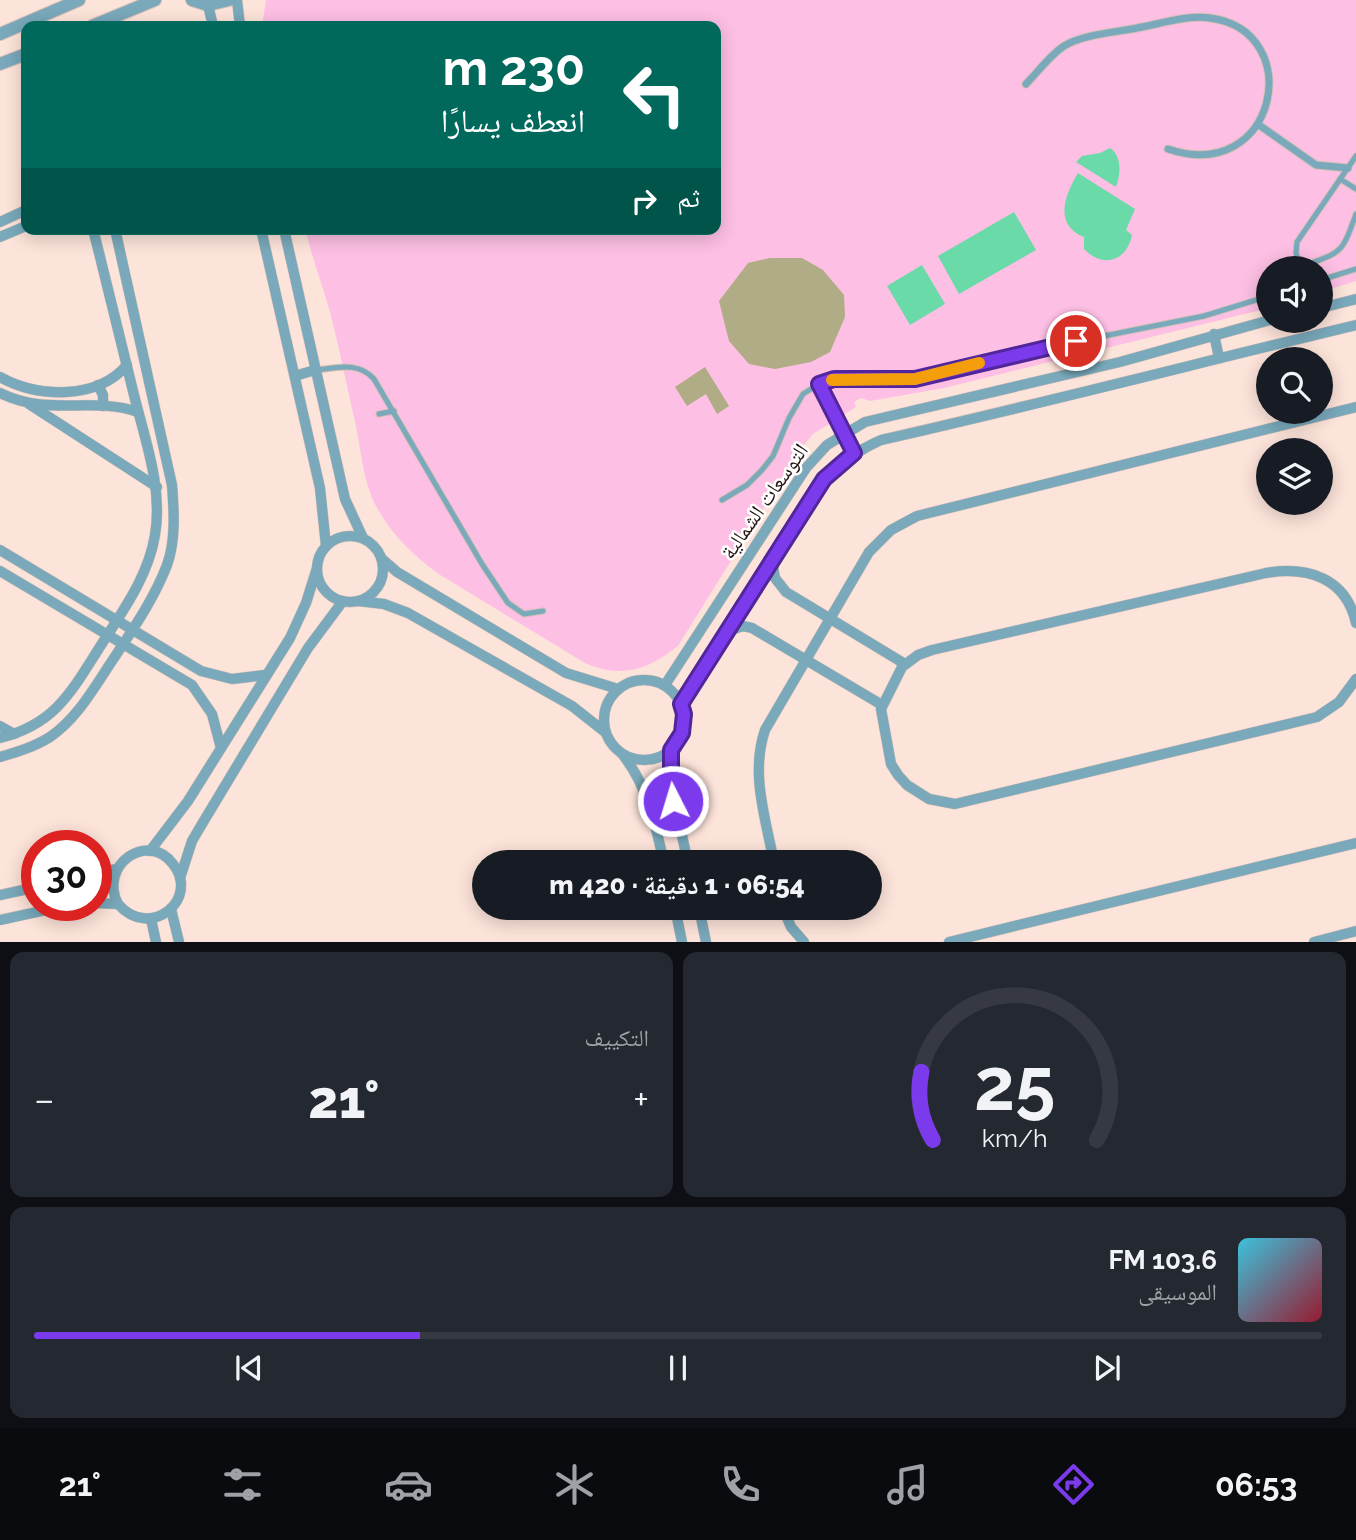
<!DOCTYPE html>
<html lang="ar">
<head>
<meta charset="utf-8">
<style>
	:root { --surface:#171b24; --page:#242831; --text:#f1f3f6; --muted:#9ea1a6; --line:#363941; --accent:#7c3aed }
	body { margin:0; font-family:Raleway,"Noto Naskh Arabic",sans-serif; background:var(--page); color:var(--text); direction:rtl; height:100vh; display:flex; flex-direction:column; font-size:26px; white-space:nowrap }
	* { box-sizing:border-box; margin:0 }
	p { font-size:23px; color:var(--muted) }
	.icon { flex:none; width:38px; height:38px; fill:none; stroke:currentColor; stroke-width:2; stroke-linecap:round; stroke-linejoin:round }
	.map { position:relative; height:942px; overflow:hidden; direction:ltr }
	.panel { display:flex; flex-direction:column; gap:10px; padding:10px; background:#0d0f14; flex:1 }
	.panel>* { flex:none }
	.banner { position:absolute; left:21px; top:21px; width:700px; height:214px; border-radius:14px; box-shadow:0 4px 18px #0003; direction:rtl; background:#00695c; color:#fff; overflow:hidden }
	.tools { position:absolute; left:1256px; top:256px; display:grid; gap:14px }
	.tools a { display:grid; place-items:center; width:77px; height:77px; border-radius:50%; background:var(--surface); box-shadow:0 4px 18px #0003; font-size:35px }
	.speed { position:absolute; left:21px; top:830px; display:flex; gap:14px; font-size:35px; font-weight:700; text-align:center }
	.speed>* { display:grid; place-content:center; width:91px; height:91px; border-radius:50%; background:var(--surface); box-shadow:0 4px 18px #0003; line-height:1 }
	.speed .limit { border:10px solid #d22; background:#fff; color:#111 }
	.pin { position:absolute; display:grid; place-items:center; width:60px; height:60px; color:#fff; margin:-30px; border:4px solid #fff; border-radius:50%; box-shadow:0 2px 7px #0007 }
	.me { position:absolute; width:77px; margin:-38px; rotate:355deg; stroke-linejoin:round; filter:drop-shadow(0 0 5px #0008) }
	.turn { display:flex; align-items:center; gap:24px; height:147px; padding:0 21px; font-size:32px }
	.turn .icon { width:91px; height:91px; stroke-width:2.5 }
	.turn b { display:block; font-size:49px; line-height:60px }
	.then { display:flex; align-items:center; height:66px; padding:0 21px; background:#0003; gap:14px; font-size:26px }
	.big { font-size:52px; font-weight:800; line-height:1.1 }
	.panel .tile { flex:1; display:flex; flex-direction:column; justify-content:center; gap:10px; min-width:0; padding:0 24px; border-radius:14px; background:var(--page) }
	.panel .dial { align-items:center; gap:0 }
	.dial svg { height:182px; overflow:visible; fill:none; stroke:var(--line); stroke-width:7; stroke-linecap:round; text-anchor:middle }
	.dial text { fill:var(--text); stroke:none }
	.song { display:flex; align-items:center; gap:21px }
	.cover { width:84px; height:84px; border-radius:10px; background:linear-gradient(135deg,hsl(190 70% 55%),hsl(350 70% 35%)) }
	.played { height:7px; border-radius:4px; background:linear-gradient(90deg,var(--accent) 30%,var(--line) 30%) }
	.keys { display:flex; justify-content:space-around; direction:ltr }
	.heat { display:flex; justify-content:space-between; align-items:center; font-size:38px; direction:ltr }
	.panel .tiles { flex:1; display:grid; gap:10px; grid-template-columns:1fr 1fr }
	.tile:last-child { grid-column:span 2 }
	.trip { position:absolute; left:472px; top:850px; width:410px; height:70px; border-radius:35px; background:var(--surface); box-shadow:0 4px 18px #0003; font-weight:800; line-height:70px; text-align:center; direction:rtl }
	.tab-bar { display:flex; height:112px; justify-content:space-around; align-items:center; background:#090b0e; color:var(--muted) }
	.tab-bar .icon { width:49px; height:49px }
	.tab-bar .selected { color:var(--accent) }
	.tab-bar b { font-size:32px; color:var(--text) }
	.map>svg:first-child { display:block }
	.green { fill:#fdbfe4 }
	.water { fill:#69daa8 }
	.building { fill:#b0ac86 }
	.lines { fill:none; stroke-linecap:round; stroke-linejoin:round }
	.service-casing { stroke:#d6bfb6; stroke-width:7 }
	.pedestrian-casing { stroke:#d6bfb6; stroke-width:9 }
	.minor-casing { stroke:#d6bfb6; stroke-width:11 }
	.tertiary-casing { stroke:#d6bfb6; stroke-width:14 }
	.service { stroke:#79a9bb; stroke-width:5 }
	.pedestrian { stroke:#79a9bb; stroke-width:7 }
	.minor { stroke:#79a9bb; stroke-width:10 }
	.tertiary { stroke:#79a9bb; stroke-width:12 }
	.route-casing { stroke:#51269a; stroke-width:18 }
	.route { stroke:#7c3aed; stroke-width:12 }
	.slow { stroke:#f59e0b; stroke-width:12 }
	.labels { text-anchor:middle; dominant-baseline:central; stroke-width:5; stroke-linejoin:round; paint-order:stroke }
	.street-label { font-size:21px; fill:#251611; stroke:#fff }
</style>
</head>
<body>
<div class="map">
<svg width="1356" height="942" viewBox="0 0 1356 942">
	<rect width="100%" height="100%" fill="#fde4da"/>
	<path class="green" d="M 266,0 L 1356,0 L 1356,281 L 1321,292 L 1321,268 L 1269,268 L 1269,308 L 944,388 L 870,401 L 861,398 L 854,402 L 856,407 L 813,434 L 800,450 L 678,646 C 648,670 621,679 585,663 L 437,573 C 412,554 391,534 376,506 C 362,479 361,446 354,417 C 346,382 339,347 330,312 C 322,284 312,257 305,229 L 716,229 L 716,26 L 262,26 Z"/>
	<g class="water">
		<path d="M 1110,148 C 1122,156 1121,174 1116,187 L 1076,162 L 1082,156 L 1100,153 Z"/>
		<path d="M 1078,173 L 1135,209 L 1126,230 L 1132,235 C 1127,261 1103,269 1084,249 L 1084,237 C 1053,224 1065,195 1078,173 Z"/>
		<polygon points="1014,212 1036,250 959,294 938,256"/>
		<polygon points="922,265 945,304 910,325 887,286"/>
	</g>
	<g class="building">
		<polygon points="770,258 802,258 823,270 844,295 845,317 830,352 811,362 775,369 749,364 729,341 719,301 748,263"/>
		<polygon points="705,367 729,406 717,414 706,394 687,406 675,387"/>
	</g>
	<g class="lines">
		<defs>
			<g id="service">
				<polyline points="1340,179 1356,189"/>
				<path d="M 1301,267 C 1342,251 1341,256 1356,214"/>
				<polyline points="1301,268 1296,253 1297,242 1356,156"/>
				<polyline points="1321,280 1356,269"/>
				<path d="M 315,370 C 337,368 358,361 374,379 L 482,564 L 508,603 L 524,614 L 543,611"/>
				<polyline points="819,384 844,434"/>
				<polyline points="379,414 394,411"/>
				<polyline points="722,500 747,485 762,470 773,456 789,418 803,394 819,384 834,379 915,379 1024,352 1204,316 1269,296"/>
			</g>
			<g id="pedestrian">
				<path d="M 1026,84 C 1038,72 1050,55 1064,46 C 1083,34 1119,32 1142,27 C 1163,23 1188,15 1210,18 C 1308,31 1277,186 1168,149"/>
				<polyline points="1259,125 1316,165 1348,168"/>
			</g>
			<g id="minor">
				<polyline points="237,0 240,26"/>
				<polyline points="208,5 213,26"/>
				<polyline points="0,222 26,210"/>
				<polyline points="261,229 320,488 326,546"/>
				<polyline points="284,229 345,499 363,538"/>
				<polyline points="0,237 26,226"/>
				<polyline points="1321,308 1356,299"/>
				<polyline points="1214,334 1219,358"/>
				<polyline points="295,376 315,370"/>
				<path d="M 0,377 C 38,398 97,400 127,365"/>
				<polyline points="98,385 103,395 103,406"/>
				<path d="M 0,393 C 48,417 91,396 138,412"/>
				<polyline points="29,404 157,487"/>
				<polyline points="844,434 854,453"/>
				<circle cx="350" cy="569" r="33"/>
				<polyline points="0,550 201,671 232,679 265,675"/>
				<polyline points="382,559 397,572 566,673 618,689"/>
				<polyline points="772,561 775,578 786,592 905,664"/>
				<polyline points="0,571 192,685 212,714 221,748"/>
				<polyline points="358,601 384,604 408,613 572,706 605,732"/>
				<path d="M 1356,623 C 1346,578 1308,566 1266,573 L 932,650 L 918,655 L 902,667 L 881,709 L 891,764 L 898,775 L 907,785 L 929,799 L 955,804 L 1317,717 L 1339,702 L 1356,679"/>
				<polyline points="728,631 743,626 752,628 882,705"/>
				<circle cx="644" cy="720" r="40"/>
				<polyline points="665,685 806,468 827,445 865,422 1120,362 1270,320"/>
				<path d="M 681,704 L 824,479 C 842,462 858,450 881,440 C 1040,404 1198,363 1356,325"/>
				<polyline points="0,726 14,734"/>
				<path d="M 0,738 C 52,725 69,696 96,653 C 119,616 148,579 155,535 C 163,488 145,440 134,395 C 120,339 107,284 93,229"/>
				<polyline points="671,750 671,785 688,863"/>
				<path d="M 623,755 C 648,787 655,823 664,863"/>
				<path d="M 0,757 C 17,752 34,747 50,737 C 78,718 95,686 114,658 C 133,629 154,599 167,565 C 176,540 174,511 172,485 L 115,229"/>
				<polyline points="150,851 188,801 290,638 306,603 317,568"/>
				<path d="M 774,863 C 766,819 750,774 765,730 L 869,552 L 891,530 L 917,516 L 1356,407"/>
				<polyline points="96,873 117,869"/>
				<polyline points="180,878 192,841 202,824 308,648 343,601"/>
				<polyline points="0,895 37,887"/>
				<path d="M 96,903 L 118,904 C 150,941 201,899 173,864 C 147,830 98,866 118,904"/>
				<polyline points="675,908 682,942"/>
				<polyline points="699,908 706,942"/>
				<polyline points="783,908 791,927 804,942"/>
				<polyline points="171,909 179,942"/>
				<polyline points="151,919 156,942"/>
				<polyline points="0,920 69,905"/>
				<polyline points="949,942 1356,843"/>
				<polyline points="1314,942 1356,931"/>
			</g>
			<g id="tertiary">
				<polyline points="192,0 208,5 229,0"/>
				<polyline points="92,26 155,0"/>
				<polyline points="0,34 79,0"/>
				<polyline points="0,64 26,54"/>
			</g>
		</defs>
		<use href="#service" class="service-casing"/>
		<use href="#pedestrian" class="pedestrian-casing"/>
		<use href="#minor" class="minor-casing"/>
		<use href="#tertiary" class="tertiary-casing"/>
		<use href="#service" class="service"/>
		<use href="#pedestrian" class="pedestrian"/>
		<use href="#minor" class="minor"/>
		<use href="#tertiary" class="tertiary"/>
	</g>
	<g class="lines">
		<defs>
			<polyline id="route" points="673,801 671,785 671,750 682,733 684,714 681,704 824,479 854,453 819,384 834,379 915,379 1076,341"/>
		</defs>
		<use href="#route" class="route-casing"/>
		<use href="#route" class="route"/>
		<polyline class="slow" points="832,380 915,379 979,363"/>
	</g>
	<g class="labels">
		<g class="street-label">
			<text transform="translate(764 501) rotate(-55)">التوسعات الشمالية</text>
		</g>
	</g>
</svg>
<div class="tools">
<a><svg class="icon" aria-label="sound" viewBox="0 0 24 24"><path d="M4 9h4l5-4v14l-5-4H4zM17 9q2 3 0 6"/></svg></a>
<a><svg class="icon" aria-label="search" viewBox="0 0 24 24"><circle cx="10" cy="10" r="6"/><path d="M15 15l6 6"/></svg></a>
<a><svg class="icon" aria-label="layers" viewBox="0 0 24 24"><path d="M12 4l9 5-9 5-9-5zM3 14l9 5 9-5"/></svg></a>
</div>
<div class="speed"><div class="limit">30</div></div>
<div class="pin" style="left:1076px;top:341px;background:#d93025"><svg class="icon" aria-label="arrive" viewBox="0 0 24 24"><path d="M6 21V4h12l-3 4 3 4H6"/></svg></div>
<svg class="me" style="left:673px;top:801px" viewBox="-20 -20 40 40"><circle r="17" fill="#7c3aed" stroke="#fff" stroke-width="3"/><path d="M0-11L8 9 0 5-8 9z" fill="#fff"/></svg>
<div class="trip">06:54 · 1 دقيقة · 420 m</div>
<div class="banner">
<div class="turn"><svg class="icon" aria-label="left" viewBox="0 0 24 24"><path d="M17 20v-9H6M10 6l-5 5 5 5"/></svg><div><b>230 m</b>انعطف يسارًا</div></div>
<div class="then">ثم<svg class="icon" aria-label="right" viewBox="0 0 24 24"><path d="M7 20v-9h11M14 6l5 5-5 5"/></svg></div>
</div>
</div>
<section class="panel">
<div class="tiles">
<div class="tile dial"><svg viewBox="0 0 100 80">
<path d="M14 69A42 42 0 1 1 86 69"/>
<path d="M14 69A42 42 0 0 1 9 39" stroke="#7c3aed"/>
<text x="50" y="56" font-size="32" font-weight="700">25</text>
<text x="50" y="72" font-size="11">km/h</text>
</svg></div>
<div class="tile"><p>التكييف</p>
<div class="heat"><a>−</a><b class="big">21°</b><a>+</a></div>
</div>
<div class="tile">
<div class="song"><i class="cover"></i><div><b>103.6 FM</b><p>الموسيقى</p></div></div>
<div class="played"></div>
<div class="keys"><svg class="icon" aria-label="previous" viewBox="0 0 24 24"><path d="M18 5L8 12l10 7zM5 5v14"/></svg><svg class="icon" aria-label="pause" viewBox="0 0 24 24"><path d="M8 5v14M16 5v14"/></svg><svg class="icon" aria-label="next" viewBox="0 0 24 24"><path d="M6 5l10 7-10 7zM19 5v14"/></svg></div>
</div>
</div>
</section>
<nav class="tab-bar">
<b>06:53</b>
<svg class="icon selected" aria-label="directions" viewBox="0 0 24 24"><path d="M12 3l9 9-9 9-9-9zM9 14v-3h6M13 9l2 2-2 2"/></svg>
<svg class="icon" aria-label="music" viewBox="0 0 24 24"><path d="M9 18V5l10-2v13"/><circle cx="6" cy="18" r="3"/><circle cx="16" cy="16" r="3"/></svg>
<svg class="icon" aria-label="phone" viewBox="0 0 24 24"><path d="M5 4h4l2 5-3 2q2 4 5 5l2-3 5 2v4C11 20 4 13 5 4z"/></svg>
<svg class="icon" aria-label="climate" viewBox="0 0 24 24"><path d="M12 3v18M4 7l16 10M4 17L20 7"/></svg>
<svg class="icon" aria-label="car" viewBox="0 0 24 24"><path d="M5 17H2v-5l4-1 3-4h7l3 4 3 1v5h-3M9 17h6M6 11h13"/><circle cx="7" cy="17" r="2"/><circle cx="17" cy="17" r="2"/></svg>
<svg class="icon" aria-label="filters" viewBox="0 0 24 24"><path d="M4 7h16M4 17h16"/><circle cx="9" cy="7" r="2"/><circle cx="15" cy="17" r="2"/></svg>
<b>21°</b>
</nav>
</body>
</html>
